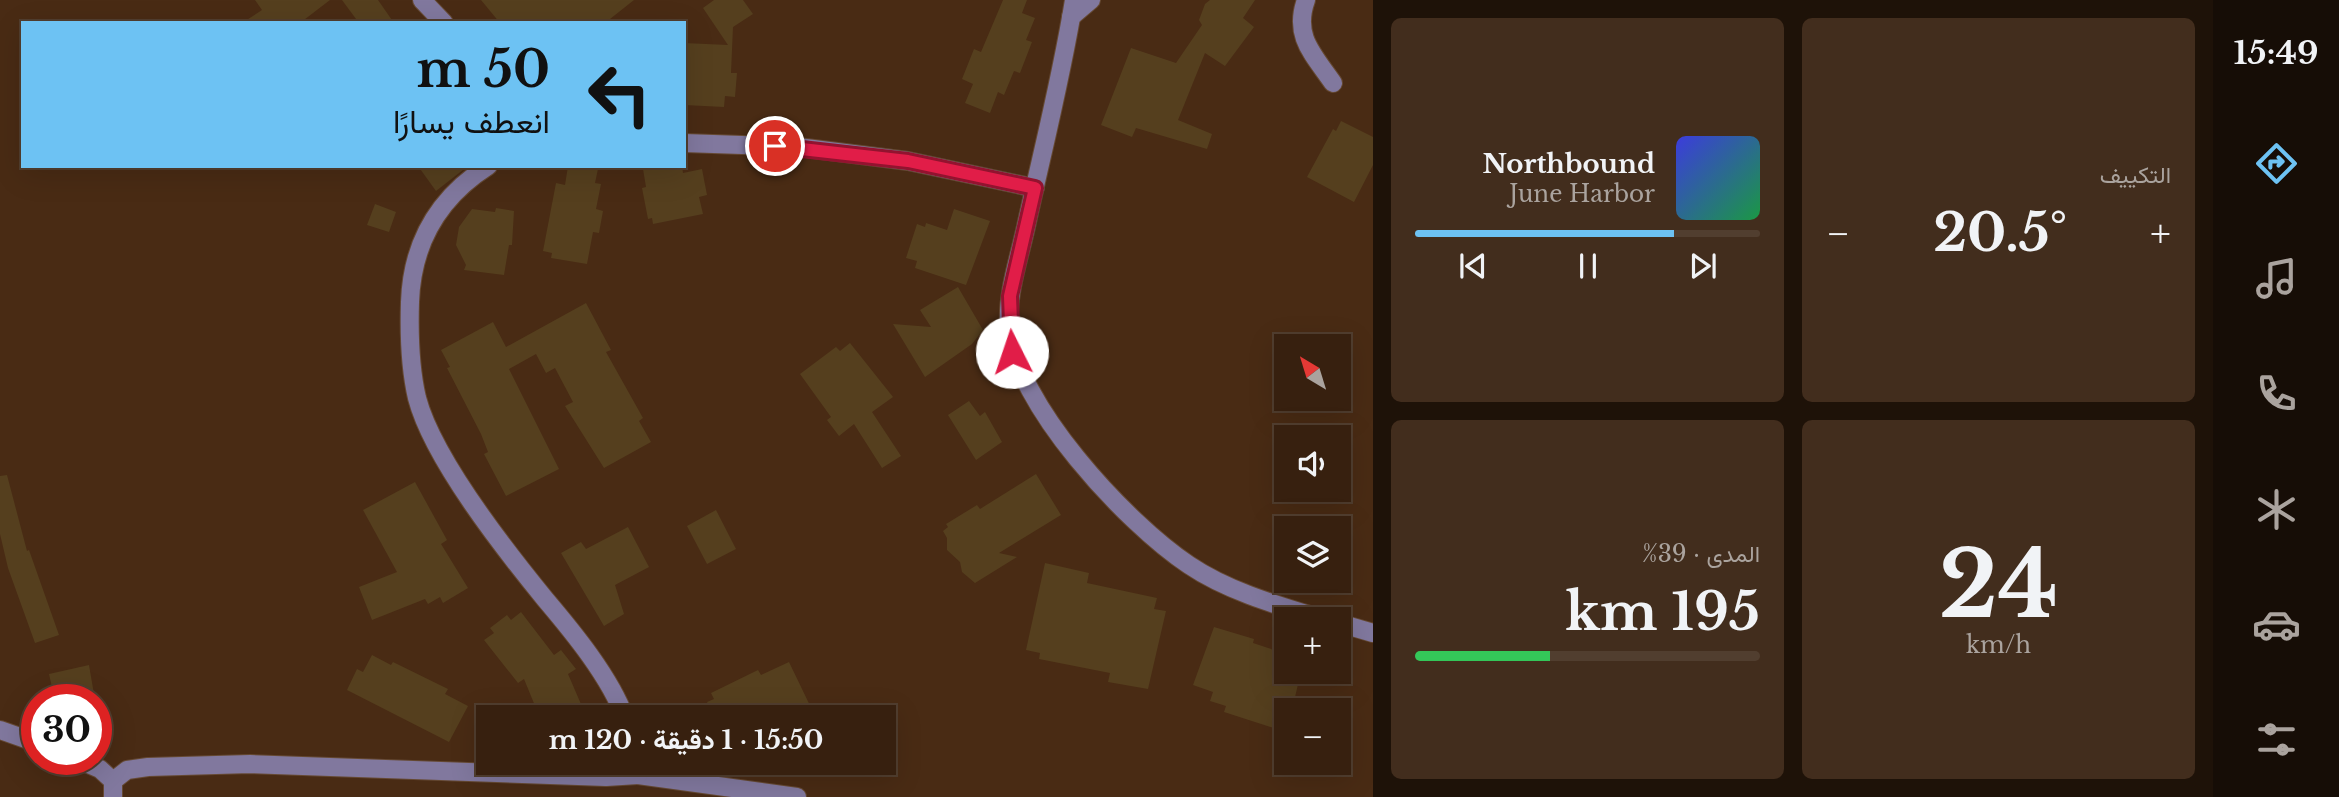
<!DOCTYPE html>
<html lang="ar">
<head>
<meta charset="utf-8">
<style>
	:root { --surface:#37200f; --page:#422d1d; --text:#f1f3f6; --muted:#aaa39e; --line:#513e2f; --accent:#6dc2f3 }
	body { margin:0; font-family:"Libre Baskerville",Vazirmatn,serif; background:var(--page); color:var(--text); direction:rtl; height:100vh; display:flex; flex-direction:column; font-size:26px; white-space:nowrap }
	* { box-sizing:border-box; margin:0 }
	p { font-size:23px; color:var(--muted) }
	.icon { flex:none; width:38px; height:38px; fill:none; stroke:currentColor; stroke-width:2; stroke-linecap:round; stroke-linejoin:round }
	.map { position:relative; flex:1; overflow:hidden; direction:ltr }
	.sheet { display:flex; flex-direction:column; gap:18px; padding:18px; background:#1e1208; width:840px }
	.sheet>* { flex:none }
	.top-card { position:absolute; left:21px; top:21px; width:665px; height:147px; border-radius:0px; box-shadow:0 7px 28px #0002,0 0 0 2px var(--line); direction:rtl; background:#6dc2f3; color:#111; overflow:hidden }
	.needle { width:46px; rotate:322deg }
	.tools { position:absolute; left:1274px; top:334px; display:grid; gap:14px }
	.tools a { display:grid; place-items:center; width:77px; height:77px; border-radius:0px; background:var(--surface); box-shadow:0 7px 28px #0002,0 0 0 2px var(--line); font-size:35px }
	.speed { position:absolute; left:21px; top:684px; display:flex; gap:14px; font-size:35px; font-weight:700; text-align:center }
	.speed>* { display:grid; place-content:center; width:91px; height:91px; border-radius:50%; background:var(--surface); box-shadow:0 7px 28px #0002,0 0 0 2px var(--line); line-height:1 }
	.speed .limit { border:10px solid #d22; background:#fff; color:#111 }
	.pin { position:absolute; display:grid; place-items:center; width:60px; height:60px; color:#fff; margin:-30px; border:4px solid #fff; border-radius:50%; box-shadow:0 2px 7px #0007 }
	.me { position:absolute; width:77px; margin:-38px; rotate:356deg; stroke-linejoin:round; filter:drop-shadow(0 0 5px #0008) }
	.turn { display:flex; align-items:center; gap:24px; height:147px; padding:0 21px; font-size:32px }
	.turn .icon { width:91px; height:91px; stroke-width:2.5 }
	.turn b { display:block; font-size:49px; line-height:60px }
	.big { font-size:52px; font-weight:700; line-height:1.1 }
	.sheet .widget { flex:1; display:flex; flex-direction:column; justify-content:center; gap:10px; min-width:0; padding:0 24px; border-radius:10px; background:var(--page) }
	.sheet .dial { align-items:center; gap:0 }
	.dial b { font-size:91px; line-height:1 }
	.song { display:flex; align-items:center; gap:21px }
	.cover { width:84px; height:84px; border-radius:10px; background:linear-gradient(135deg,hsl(240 70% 55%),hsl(140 70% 35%)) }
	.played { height:7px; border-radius:4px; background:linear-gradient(90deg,var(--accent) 75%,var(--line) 75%) }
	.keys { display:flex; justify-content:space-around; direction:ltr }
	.heat { display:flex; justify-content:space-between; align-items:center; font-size:38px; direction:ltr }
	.charge { height:10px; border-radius:5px; background:linear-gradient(90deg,#34c759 39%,var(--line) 0) }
	.sheet .tiles { flex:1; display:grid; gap:18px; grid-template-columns:repeat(2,1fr) }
	.trip { position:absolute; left:476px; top:705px; width:420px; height:70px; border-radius:0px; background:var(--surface); box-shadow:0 7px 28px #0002,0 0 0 2px var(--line); font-weight:700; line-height:70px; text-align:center; direction:rtl }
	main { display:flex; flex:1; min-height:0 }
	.dock { display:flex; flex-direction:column; width:126px; justify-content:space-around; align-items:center; background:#160d06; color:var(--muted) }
	.dock .icon { width:49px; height:49px }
	.dock .active { color:var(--accent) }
	.dock b { font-size:32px; color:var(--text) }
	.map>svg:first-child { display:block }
	.building { fill:#553f1e }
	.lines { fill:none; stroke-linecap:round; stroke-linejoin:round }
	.minor-casing { stroke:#654933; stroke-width:20 }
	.minor { stroke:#81789e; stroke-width:18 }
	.route-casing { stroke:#92132f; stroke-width:18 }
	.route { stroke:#e11d48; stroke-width:12 }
</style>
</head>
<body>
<main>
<nav class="dock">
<b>15:49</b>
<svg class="icon active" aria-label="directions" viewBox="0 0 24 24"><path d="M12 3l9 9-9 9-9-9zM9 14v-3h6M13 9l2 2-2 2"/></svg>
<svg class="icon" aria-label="music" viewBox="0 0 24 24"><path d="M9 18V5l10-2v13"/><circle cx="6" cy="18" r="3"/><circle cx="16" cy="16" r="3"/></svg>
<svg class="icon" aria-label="phone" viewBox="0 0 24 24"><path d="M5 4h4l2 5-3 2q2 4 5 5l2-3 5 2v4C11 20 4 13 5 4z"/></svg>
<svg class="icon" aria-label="climate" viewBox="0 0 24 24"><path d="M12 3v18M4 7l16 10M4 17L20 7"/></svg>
<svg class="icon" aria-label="car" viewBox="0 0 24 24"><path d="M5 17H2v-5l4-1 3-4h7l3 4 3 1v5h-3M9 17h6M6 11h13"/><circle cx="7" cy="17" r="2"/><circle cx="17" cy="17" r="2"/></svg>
<svg class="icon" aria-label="filters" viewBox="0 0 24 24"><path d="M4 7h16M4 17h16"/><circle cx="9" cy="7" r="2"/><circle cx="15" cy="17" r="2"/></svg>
</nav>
<section class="sheet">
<div class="tiles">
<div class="widget"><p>التكييف</p>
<div class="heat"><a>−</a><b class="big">20.5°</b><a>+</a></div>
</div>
<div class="widget">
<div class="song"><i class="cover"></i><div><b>Northbound</b><p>June Harbor</p></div></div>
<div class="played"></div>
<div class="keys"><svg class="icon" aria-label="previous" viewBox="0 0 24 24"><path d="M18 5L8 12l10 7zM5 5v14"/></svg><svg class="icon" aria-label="pause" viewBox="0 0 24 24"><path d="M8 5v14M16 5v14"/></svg><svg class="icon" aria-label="next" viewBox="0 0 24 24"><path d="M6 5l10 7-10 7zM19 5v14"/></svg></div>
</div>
<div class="widget dial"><b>24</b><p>km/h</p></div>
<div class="widget"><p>المدى · 39%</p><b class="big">195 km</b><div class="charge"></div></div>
</div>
</section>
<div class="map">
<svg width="1373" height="797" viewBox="0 0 1373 797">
	<rect width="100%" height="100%" fill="#492b14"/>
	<g class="building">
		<polygon points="255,0 330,0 300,23 242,23 262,10"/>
		<polygon points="342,0 378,0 394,23 359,23"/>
		<polygon points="481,0 634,0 605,23 500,23"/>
		<polygon points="714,0 743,0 753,14 733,27 731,73 737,73 735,97 725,96 724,107 684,105 684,43 728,45 703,8"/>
		<polygon points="1003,0 1027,0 1022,13 1035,18 1026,40 1032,42 1020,73 1014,71 1004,95 998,92 990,113 965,103 973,84 962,79 974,49 981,52"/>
		<polygon points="1210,0 1255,0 1243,18 1254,27 1225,66 1205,53 1178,120 1212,134 1207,149 1136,128 1132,137 1101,125 1131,48 1176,63 1202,25 1199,20 1205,4"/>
		<polygon points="1341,121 1373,137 1373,165 1354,202 1307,177 1333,129 1336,131"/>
		<polygon points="418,166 468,166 436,191"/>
		<polygon points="568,166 598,169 595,183 601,184 596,209 603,211 599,233 593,232 587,264 551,258 552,253 543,251 556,183 565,185"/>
		<polygon points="657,166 682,166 683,173 702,169 707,195 699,197 703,214 653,224 652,218 648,219 642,188 646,187 643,169"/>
		<polygon points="375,204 396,212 389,232 367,225"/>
		<polygon points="496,208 514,211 512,245 509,245 504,275 464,270 466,265 456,245 459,227 472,209 495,212"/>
		<polygon points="954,209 990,221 966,285 915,268 917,261 906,258 917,224 925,227 926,223 947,230"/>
		<polygon points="958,287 983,330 972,344 925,377 893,324 931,327 920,310"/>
		<polygon points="586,303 611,350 606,352 643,418 639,421 651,442 604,468 565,406 573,402 555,368 546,373 536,354 509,369 559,469 506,496 484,454 488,452 481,434 447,368 450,367 441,350 493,322 506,347"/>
		<polygon points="850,343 893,397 872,412 901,456 882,468 854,424 839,436 827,420 831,417 800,374 836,347 840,351"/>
		<polygon points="969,401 980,416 985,412 1002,442 976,460 948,415"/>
		<polygon points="1036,474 1061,515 999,553 1017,557 975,583 962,572 960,562 947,550 947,538 943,531 948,527 946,524 977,505 980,509"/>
		<polygon points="7,475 27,551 29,550 59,635 35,643 8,568 0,534 0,476"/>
		<polygon points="415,482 447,540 441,544 468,588 443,603 440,597 428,604 425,599 372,620 359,587 397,572 363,510"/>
		<polygon points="716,510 736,549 707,564 687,526"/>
		<polygon points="628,527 649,567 615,585 624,614 604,626 561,553 581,542 586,549"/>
		<polygon points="1045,563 1089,573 1087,583 1157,598 1154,609 1166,611 1148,689 1108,682 1110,673 1039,659 1040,653 1026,650"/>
		<polygon points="521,612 554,655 561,650 576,669 568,674 587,718 540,718 524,679 518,683 484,640 494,633 490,628 507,615 511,620"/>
		<polygon points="1214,627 1254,639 1253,643 1286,654 1286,672 1290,672 1289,677 1299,680 1292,710 1286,710 1286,732 1224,712 1226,706 1210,701 1213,692 1193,685"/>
		<polygon points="372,655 391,665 393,662 448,689 445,694 468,706 449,742 347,690 357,669 363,672"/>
		<polygon points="789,662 816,718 714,718 707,702 714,699 711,693 758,670 761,675"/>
		<polygon points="89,665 95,700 55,700 49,674"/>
	</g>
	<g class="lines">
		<defs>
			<g id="minor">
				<polyline points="422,0 444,23"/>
				<path d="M 1074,0 C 1062,75 1043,149 1027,222 C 1020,256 1007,291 1009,326 C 1013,402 1127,524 1189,565 C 1229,592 1280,606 1326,620"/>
				<path d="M 1306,0 C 1293,36 1313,54 1333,83"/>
				<polyline points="1071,17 1091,0"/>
				<polyline points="684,143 798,147 908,161 1035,188"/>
				<path d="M 488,166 C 438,198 412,243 410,302 C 409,333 410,368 417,398 C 433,459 505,550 545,599 C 573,632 610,677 625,718"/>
				<polyline points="1339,623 1373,633"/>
				<polyline points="0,730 37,743"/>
				<polyline points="79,760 100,769 113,781"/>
				<polyline points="638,775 797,797"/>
				<polyline points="113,797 113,781 127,770 148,767 250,764 606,777 638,775 639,763"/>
			</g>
		</defs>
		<use href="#minor" class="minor-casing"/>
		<use href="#minor" class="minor"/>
	</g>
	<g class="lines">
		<defs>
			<polyline id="route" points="775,146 908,161 1035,188 1010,296 1012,352"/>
		</defs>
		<use href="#route" class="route-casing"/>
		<use href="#route" class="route"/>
	</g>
</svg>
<div class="tools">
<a><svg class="needle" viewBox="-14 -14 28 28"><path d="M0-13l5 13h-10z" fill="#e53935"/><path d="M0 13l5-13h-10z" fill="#aaa39e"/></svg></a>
<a><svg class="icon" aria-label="sound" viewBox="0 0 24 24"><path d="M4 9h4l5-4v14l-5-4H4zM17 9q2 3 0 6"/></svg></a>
<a><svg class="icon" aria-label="layers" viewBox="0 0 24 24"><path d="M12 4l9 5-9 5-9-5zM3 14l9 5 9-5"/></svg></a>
<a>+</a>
<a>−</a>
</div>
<div class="speed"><div class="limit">30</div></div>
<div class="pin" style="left:775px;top:146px;background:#d93025"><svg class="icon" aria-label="arrive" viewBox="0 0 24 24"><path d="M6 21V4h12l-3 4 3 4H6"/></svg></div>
<svg class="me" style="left:1012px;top:352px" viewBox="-20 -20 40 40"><circle r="19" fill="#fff"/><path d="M0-13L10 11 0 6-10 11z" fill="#e11d48"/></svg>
<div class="trip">15:50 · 1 دقيقة · 120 m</div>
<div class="top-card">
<div class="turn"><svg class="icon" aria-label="left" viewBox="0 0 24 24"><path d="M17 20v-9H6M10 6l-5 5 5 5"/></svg><div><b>50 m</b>انعطف يسارًا</div></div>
</div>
</div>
</main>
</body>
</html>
